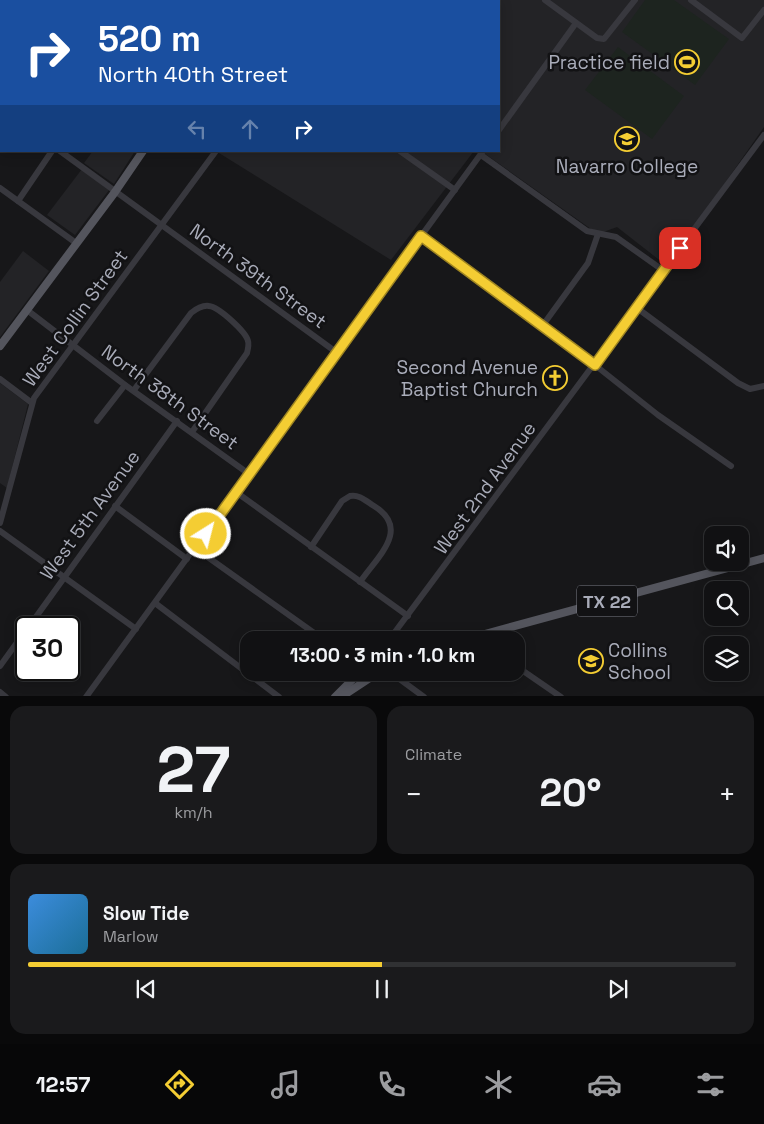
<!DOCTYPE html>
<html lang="en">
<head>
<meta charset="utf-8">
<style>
	:root { --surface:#111113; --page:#1a1a1c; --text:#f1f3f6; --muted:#9c9da0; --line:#303133; --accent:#f4cd33 }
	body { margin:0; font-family:"Space Grotesk",sans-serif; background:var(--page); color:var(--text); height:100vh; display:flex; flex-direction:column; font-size:19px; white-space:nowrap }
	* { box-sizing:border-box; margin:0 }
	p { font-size:16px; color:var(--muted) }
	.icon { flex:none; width:28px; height:28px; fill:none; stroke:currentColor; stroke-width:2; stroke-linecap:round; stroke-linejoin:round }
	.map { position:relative; height:696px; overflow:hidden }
	.panel { display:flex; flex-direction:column; gap:10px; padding:10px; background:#09090a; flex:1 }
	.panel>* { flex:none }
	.banner { position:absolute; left:0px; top:0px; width:500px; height:152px; box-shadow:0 2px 12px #0003,0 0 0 1px var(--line); background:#1a4fa0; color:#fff; overflow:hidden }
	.tools { position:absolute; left:704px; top:526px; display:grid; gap:10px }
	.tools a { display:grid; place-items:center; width:45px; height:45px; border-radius:10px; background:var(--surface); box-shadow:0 2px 12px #0003,0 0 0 1px var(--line); font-size:25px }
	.speed { position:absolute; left:15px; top:616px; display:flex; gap:10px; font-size:25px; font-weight:700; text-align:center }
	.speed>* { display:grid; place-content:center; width:65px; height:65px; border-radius:50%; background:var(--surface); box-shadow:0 2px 12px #0003,0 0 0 1px var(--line); line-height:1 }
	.speed .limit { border:2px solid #111; border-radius:8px; background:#fff; color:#111 }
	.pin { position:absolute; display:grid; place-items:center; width:42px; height:42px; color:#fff; margin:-21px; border-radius:10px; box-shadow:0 2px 8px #0006 }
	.me { position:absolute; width:55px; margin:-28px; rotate:36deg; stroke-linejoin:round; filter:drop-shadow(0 0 4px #0008) }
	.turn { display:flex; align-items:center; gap:18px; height:105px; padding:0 15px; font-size:22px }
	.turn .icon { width:65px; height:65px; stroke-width:2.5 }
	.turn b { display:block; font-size:35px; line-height:42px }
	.lanes { display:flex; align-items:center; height:48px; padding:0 15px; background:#0003; justify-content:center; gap:25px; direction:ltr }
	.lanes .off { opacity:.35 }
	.big { font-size:38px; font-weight:700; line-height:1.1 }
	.panel .tile { flex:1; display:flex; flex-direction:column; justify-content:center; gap:8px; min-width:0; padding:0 18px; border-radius:15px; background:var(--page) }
	.panel .dial { align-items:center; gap:0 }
	.dial b { font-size:65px; line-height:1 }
	.song { display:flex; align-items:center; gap:15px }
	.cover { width:60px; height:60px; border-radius:8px; background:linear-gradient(135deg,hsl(210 70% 55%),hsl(200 70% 35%)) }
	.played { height:5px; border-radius:2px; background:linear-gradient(90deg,var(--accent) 50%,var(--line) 50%) }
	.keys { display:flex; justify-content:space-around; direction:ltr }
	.heat { display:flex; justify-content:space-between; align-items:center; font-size:28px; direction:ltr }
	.panel .tiles { flex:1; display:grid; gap:10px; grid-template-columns:1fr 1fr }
	.tile:last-child { grid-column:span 2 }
	.trip { position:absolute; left:240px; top:631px; width:285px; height:50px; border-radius:15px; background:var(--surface); box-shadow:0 2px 12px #0003,0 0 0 1px var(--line); font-weight:700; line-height:50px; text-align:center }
	.menu { display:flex; height:80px; justify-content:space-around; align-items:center; background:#070708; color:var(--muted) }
	.menu .icon { width:35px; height:35px }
	.menu .active { color:var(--accent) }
	.menu b { font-size:22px; color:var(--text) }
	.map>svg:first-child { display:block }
	.built { fill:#232326 }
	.pitch { fill:#1d241f }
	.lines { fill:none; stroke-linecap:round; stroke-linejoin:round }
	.minor { stroke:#38383e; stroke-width:6 }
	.major { stroke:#54555d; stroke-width:8 }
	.route-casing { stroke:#9f8521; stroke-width:12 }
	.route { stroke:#f4cd33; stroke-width:9 }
	.labels { text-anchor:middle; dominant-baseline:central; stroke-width:5; stroke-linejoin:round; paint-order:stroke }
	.shield { fill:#121214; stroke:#7c7e88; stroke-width:1 }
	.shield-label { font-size:18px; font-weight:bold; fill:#a9acb9 }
	.poi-label { font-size:19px; fill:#a9acb9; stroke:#121214; text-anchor:end }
	.street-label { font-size:19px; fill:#a9acb9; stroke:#121214 }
</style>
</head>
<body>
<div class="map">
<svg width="764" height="697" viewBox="0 0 764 697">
	<rect width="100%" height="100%" fill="#171719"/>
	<g class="built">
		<polygon points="239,0 764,0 764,127 667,266 617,227 598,234 481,151 499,151 499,1"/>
		<polygon points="93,151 135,151 114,184 84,163"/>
		<polygon points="221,151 474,151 391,260 219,153"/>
		<polygon points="82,169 109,190 75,235 47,215"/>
		<polygon points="23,251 49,271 0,337 0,282"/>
		<polygon points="0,383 28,404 7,488 0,483"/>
	</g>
	<g class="pitch">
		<polygon points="645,0 674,0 729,39 695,85 622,32"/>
		<polygon points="618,47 684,96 652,139 585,90"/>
	</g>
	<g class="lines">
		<g class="minor">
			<polyline points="177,0 178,1"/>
			<polyline points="545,0 597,38 604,39 635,0"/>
			<polyline points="691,0 742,38 764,10"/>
			<polyline points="145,1 146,0"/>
			<polyline points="289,1 289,0"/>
			<polyline points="488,1 489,0"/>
			<polyline points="0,84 1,82"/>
			<polyline points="499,130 576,23"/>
			<polyline points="60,151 336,352"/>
			<polyline points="400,151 455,190"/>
			<polyline points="481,155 587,231 616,237 664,271"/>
			<polyline points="0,188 76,243"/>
			<polyline points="18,201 52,151"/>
			<polyline points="421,236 581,354 658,415 731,466"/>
			<polyline points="637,308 738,383 750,389 764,386"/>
			<polyline points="27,310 125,385 249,474"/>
			<polyline points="543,325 588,263 598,234"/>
			<polyline points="0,379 32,403"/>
			<path d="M 134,390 L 191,313 C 196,309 203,305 209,306 C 219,307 246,332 248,341 C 249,344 248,349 247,353 L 192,432"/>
			<polyline points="97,421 125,385"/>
			<polyline points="236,492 408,616"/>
			<polyline points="115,506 187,559"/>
			<polyline points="0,523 34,398 216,151"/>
			<polyline points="0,531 136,629"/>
			<path d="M 311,547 L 342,501 L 350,496 C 359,494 366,501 374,506 C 411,529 378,556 360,582"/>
			<polyline points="195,548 324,640"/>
			<polyline points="155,603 279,697"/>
			<polyline points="28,628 177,421"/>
			<polyline points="504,629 507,640"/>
			<polyline points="389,640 764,135"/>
			<polyline points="0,666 26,630"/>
			<polyline points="516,666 561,697"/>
			<polyline points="390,672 424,697"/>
			<polyline points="0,692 6,697"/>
			<polyline points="86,697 483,151"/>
		</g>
		<g class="major">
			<polyline points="230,1 231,0"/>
			<polyline points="0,346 115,192 143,151"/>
			<polyline points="463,640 764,558"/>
			<polyline points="335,697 360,672"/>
			<polyline points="341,697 379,672"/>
		</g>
	</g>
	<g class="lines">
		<defs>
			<polyline id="route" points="206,534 421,236 595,365 680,248"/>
		</defs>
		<use href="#route" class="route-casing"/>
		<use href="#route" class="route"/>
	</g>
	<defs>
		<symbol id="stadium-ring" viewBox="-11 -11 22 22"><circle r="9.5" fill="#121214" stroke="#f4cd33" stroke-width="1.5"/><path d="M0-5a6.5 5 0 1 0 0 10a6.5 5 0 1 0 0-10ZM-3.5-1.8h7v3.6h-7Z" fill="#f4cd33"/></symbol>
		<symbol id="university-ring" viewBox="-11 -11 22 22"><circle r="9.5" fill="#121214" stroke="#f4cd33" stroke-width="1.5"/><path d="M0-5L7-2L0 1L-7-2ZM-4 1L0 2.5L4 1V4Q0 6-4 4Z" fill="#f4cd33"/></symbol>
		<symbol id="church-ring" viewBox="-11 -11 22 22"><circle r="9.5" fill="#121214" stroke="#f4cd33" stroke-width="1.5"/><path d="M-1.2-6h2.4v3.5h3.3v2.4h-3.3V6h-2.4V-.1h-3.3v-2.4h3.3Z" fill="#f4cd33"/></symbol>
		<symbol id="school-ring" viewBox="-11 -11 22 22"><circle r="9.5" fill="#121214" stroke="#f4cd33" stroke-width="1.5"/><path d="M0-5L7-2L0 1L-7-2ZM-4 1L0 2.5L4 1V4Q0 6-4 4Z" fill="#f4cd33"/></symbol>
	</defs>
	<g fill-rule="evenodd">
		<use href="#stadium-ring" x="673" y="48" width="28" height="28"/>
		<use href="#university-ring" x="613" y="125" width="28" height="28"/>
		<use href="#church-ring" x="541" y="364" width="28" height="28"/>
		<use href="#school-ring" x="577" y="647" width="28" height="28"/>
	</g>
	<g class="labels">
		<rect class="shield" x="577" y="585.5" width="60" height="31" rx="4"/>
		<g class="shield-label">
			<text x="607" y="601">TX 22</text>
		</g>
		<g class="poi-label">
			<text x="670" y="62">Practice field</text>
			<text x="627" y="166" text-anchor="middle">Navarro College</text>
			<text x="538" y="367">Second Avenue<tspan x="538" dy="22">Baptist Church</tspan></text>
			<text x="608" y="650" text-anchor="start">Collins<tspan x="608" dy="22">School</tspan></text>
		</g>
		<g class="street-label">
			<text transform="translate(258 276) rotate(36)">North 39th Street</text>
			<text transform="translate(75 318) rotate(-54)">West Collin Street</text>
			<text transform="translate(170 397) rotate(36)">North 38th Street</text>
			<text transform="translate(485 488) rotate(-54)">West 2nd Avenue</text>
			<text transform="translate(90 515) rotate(-54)">West 5th Avenue</text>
		</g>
	</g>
</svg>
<div class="tools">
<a><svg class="icon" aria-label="sound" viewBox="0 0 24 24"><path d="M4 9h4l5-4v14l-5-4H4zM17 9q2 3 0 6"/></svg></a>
<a><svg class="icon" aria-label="search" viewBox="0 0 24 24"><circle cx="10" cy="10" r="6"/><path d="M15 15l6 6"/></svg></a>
<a><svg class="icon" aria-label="layers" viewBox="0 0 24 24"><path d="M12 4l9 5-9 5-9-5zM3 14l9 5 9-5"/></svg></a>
</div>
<div class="speed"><div class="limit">30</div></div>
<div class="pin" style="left:680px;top:248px;background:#d93025"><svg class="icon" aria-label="arrive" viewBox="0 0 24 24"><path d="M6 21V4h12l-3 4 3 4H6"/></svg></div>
<svg class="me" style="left:206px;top:534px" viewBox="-20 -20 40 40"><circle r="17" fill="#f4cd33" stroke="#fff" stroke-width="3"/><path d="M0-11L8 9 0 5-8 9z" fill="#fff"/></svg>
<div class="trip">13:00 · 3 min · 1.0 km</div>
<div class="banner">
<div class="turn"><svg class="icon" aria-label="right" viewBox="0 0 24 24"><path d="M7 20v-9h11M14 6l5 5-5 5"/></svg><div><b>520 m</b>North 40th Street</div></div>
<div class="lanes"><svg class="icon off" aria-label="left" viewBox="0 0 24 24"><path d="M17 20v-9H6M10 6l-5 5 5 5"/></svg><svg class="icon off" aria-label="ahead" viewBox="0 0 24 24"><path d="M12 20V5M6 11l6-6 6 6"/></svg><svg class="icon" aria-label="right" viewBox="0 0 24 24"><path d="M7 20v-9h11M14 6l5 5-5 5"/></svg></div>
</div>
</div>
<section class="panel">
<div class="tiles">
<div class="tile dial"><b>27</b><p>km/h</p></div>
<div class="tile"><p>Climate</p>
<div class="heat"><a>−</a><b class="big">20°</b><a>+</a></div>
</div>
<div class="tile">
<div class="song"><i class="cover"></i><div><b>Slow Tide</b><p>Marlow</p></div></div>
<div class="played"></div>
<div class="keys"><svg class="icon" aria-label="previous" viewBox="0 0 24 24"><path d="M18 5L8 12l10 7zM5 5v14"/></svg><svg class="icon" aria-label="pause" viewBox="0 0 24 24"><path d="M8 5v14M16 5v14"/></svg><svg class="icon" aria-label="next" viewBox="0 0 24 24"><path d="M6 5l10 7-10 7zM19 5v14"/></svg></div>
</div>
</div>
</section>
<nav class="menu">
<b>12:57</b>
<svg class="icon active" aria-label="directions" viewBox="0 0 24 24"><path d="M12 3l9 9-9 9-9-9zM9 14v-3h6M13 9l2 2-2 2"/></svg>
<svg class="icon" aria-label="music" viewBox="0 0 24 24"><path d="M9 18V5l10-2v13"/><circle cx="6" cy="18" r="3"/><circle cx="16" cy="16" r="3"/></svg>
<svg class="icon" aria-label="phone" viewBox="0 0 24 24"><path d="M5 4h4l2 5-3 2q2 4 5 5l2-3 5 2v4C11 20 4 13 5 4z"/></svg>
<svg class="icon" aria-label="climate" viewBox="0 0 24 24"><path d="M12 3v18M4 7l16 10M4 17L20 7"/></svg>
<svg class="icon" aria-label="car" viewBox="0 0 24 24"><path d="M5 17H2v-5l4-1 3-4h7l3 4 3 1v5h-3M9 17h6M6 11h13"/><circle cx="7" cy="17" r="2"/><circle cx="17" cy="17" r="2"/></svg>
<svg class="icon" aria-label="filters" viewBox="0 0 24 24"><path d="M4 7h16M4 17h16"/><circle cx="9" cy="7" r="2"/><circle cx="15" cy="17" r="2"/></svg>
</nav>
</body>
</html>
